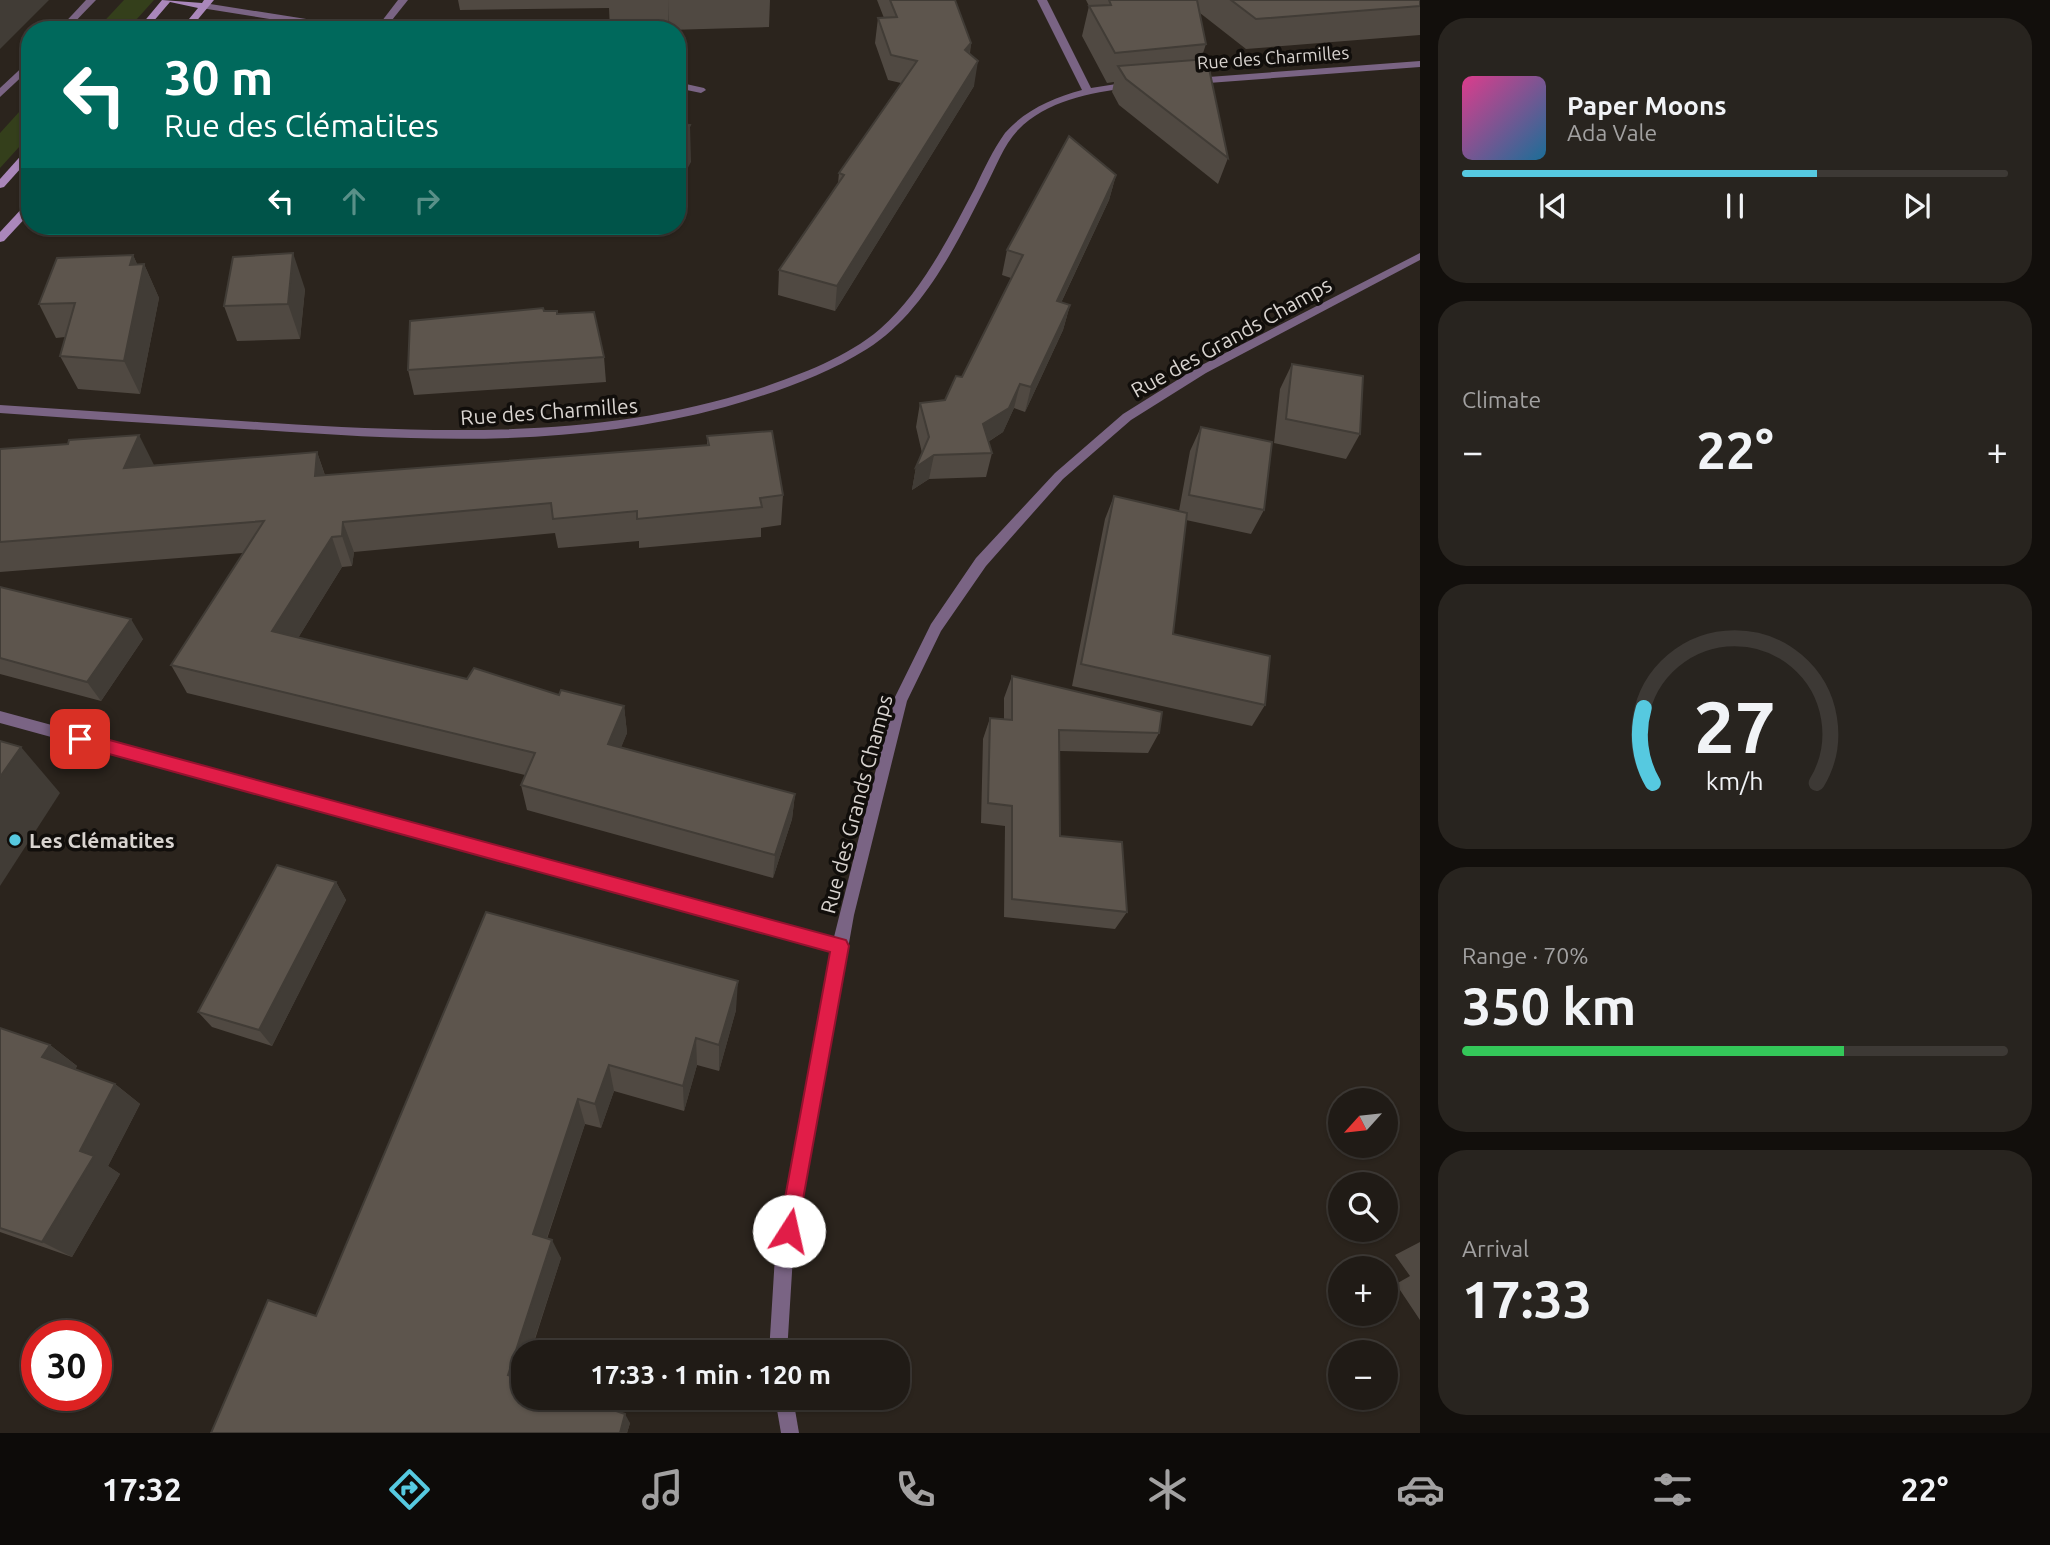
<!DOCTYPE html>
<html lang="en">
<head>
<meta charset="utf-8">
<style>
	:root { --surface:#201b16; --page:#28241f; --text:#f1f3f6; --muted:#a2a1a1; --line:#3d3935; --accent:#56c9e0 }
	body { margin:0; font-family:Ubuntu,sans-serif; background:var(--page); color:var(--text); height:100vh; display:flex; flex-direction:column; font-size:26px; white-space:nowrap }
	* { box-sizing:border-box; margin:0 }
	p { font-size:23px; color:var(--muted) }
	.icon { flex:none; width:38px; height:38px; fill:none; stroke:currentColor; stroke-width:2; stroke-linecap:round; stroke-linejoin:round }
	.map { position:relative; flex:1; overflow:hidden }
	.drawer { display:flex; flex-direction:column; gap:18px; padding:18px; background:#120f0c; width:630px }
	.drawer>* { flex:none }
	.hud { position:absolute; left:21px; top:21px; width:665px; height:214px; border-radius:28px; box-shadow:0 2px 5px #0004,0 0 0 2px var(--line); background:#00695c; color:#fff; overflow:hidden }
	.needle { width:46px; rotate:243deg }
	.controls { position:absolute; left:1328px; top:1088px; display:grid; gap:14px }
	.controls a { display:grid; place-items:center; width:70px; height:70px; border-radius:50%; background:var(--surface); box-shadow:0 2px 5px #0004,0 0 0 2px var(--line); font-size:35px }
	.speed { position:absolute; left:21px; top:1320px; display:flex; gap:14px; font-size:35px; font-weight:700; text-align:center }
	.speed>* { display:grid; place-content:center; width:91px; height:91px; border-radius:50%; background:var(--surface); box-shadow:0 2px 5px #0004,0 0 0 2px var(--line); line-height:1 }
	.speed .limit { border:10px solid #d22; background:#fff; color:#111 }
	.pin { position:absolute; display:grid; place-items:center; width:60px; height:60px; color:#fff; margin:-30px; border-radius:14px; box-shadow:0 4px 10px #0006 }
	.me { position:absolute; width:77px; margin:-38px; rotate:10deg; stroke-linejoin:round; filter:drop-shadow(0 0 5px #0008) }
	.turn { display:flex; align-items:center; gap:24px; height:147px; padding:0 28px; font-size:32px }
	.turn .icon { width:91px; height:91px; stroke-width:2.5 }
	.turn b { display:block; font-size:49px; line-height:60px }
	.lanes { display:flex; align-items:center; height:66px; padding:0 28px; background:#0003; justify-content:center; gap:35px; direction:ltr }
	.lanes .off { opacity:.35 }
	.big { font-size:52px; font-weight:600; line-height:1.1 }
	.drawer .tile { flex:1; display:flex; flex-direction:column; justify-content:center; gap:10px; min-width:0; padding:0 24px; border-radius:28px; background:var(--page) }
	.drawer .dial { align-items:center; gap:0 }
	.dial svg { height:182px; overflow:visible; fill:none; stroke:var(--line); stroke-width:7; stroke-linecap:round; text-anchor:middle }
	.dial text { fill:var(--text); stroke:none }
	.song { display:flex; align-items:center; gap:21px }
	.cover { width:84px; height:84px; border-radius:10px; background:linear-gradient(135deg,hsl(330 70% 55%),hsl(200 70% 35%)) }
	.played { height:7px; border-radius:4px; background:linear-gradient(90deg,var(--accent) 65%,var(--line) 65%) }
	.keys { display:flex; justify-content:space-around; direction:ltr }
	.heat { display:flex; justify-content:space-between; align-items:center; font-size:38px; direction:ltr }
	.charge { height:10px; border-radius:5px; background:linear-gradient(90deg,#34c759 70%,var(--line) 0) }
	.trip { position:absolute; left:511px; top:1340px; width:399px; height:70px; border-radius:28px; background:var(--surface); box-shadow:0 2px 5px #0004,0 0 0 2px var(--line); font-weight:600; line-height:70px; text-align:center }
	.dock { display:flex; height:112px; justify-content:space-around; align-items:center; background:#0d0b09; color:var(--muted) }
	.dock .icon { width:49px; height:49px }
	.dock .active { color:var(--accent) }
	.dock b { font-size:32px; color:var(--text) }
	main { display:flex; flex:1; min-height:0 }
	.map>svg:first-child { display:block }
	.green { fill:#343f1b }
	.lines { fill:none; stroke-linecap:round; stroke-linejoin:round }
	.service { fill:#7a6484; fill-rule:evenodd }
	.minor { fill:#7a6484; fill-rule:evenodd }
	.secondary { fill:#aa87bb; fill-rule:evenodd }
	.wall { fill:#504942 }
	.shaded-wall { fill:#413c36 }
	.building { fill:#5d554d; stroke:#413c36; stroke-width:2 }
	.route { fill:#e11d48; stroke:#92132f; stroke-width:2 }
	.poi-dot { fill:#56c9e0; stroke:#110e0b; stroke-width:2.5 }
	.labels { text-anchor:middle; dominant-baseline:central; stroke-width:7; stroke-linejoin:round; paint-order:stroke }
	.far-street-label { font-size:18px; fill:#d9d4d0; stroke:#110e0b }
	.street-label { font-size:21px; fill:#d9d4d0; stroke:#110e0b }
	.poi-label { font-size:21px; font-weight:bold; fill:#d9d4d0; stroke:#110e0b; text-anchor:start }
</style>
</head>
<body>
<main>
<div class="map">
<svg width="1420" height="1433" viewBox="0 0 1420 1433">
	<rect width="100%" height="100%" fill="#2b241d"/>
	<g class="green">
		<polygon points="124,0 154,0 127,30 96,30"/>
		<polygon points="30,100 30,135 0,168 0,133"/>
	</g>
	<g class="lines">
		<polygon class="service" points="398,0 408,0 384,30 375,30"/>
		<g class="minor">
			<polygon points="86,0 96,0 67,30 58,30"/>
			<path d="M 1037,0 L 1047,0 L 1091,88 L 1129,82 L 1134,85 L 1129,88 C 1091,92 1046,101 1018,130 C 1003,146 996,167 986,186 C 957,243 924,313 867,349 C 824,376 774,393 725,407 C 570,449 420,441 262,430 C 174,425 87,419 0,413 L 0,405 C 91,411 182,417 273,423 C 436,433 600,440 758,389 C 799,375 846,358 880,329 C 922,292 949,237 975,188 C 984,169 993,150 1005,133 C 1025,110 1053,98 1082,90 Z"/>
			<polygon points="204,3 357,27 361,30 338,30 201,8 199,6"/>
			<polygon points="30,60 30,69 0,97 0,88"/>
			<polygon points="1420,61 1420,67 1195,84 1190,81 1195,78"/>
			<polygon points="677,82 704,88 706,90 701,93 677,88"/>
			<polygon points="1420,253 1420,260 1206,373 1131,420 1063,479 986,566 941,631 907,701 854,915 793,1256 787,1353 769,1353 775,1256 832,951 0,723 0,711 834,937 893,701 931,624 976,558 1055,473 1123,414 1198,367"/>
			<polygon points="775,1398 793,1398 799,1433 781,1433"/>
		</g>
		<g class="secondary">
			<polygon points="162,0 202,3 204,0 214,0 189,30 180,30 198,8 170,2 146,30 137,30"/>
			<polygon points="30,149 30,158 4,187 0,188 0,179 26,150"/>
			<polygon points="30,203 30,213 4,241 0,242 0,232 26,204"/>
		</g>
	</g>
	<g class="wall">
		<polygon points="458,0 770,0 769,27 669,30 610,30 609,8 460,10"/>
		<polygon points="877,0 955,0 971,43 970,53 974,86 835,311 778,295 779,270 838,183 839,173 901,83 888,80 875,43 878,18 884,18"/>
		<polygon points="1086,0 1420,0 1420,35 1246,49 1200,13 1206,44 1201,59 1228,158 1218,184 1119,105 1112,92 1114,82 1107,83 1082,36 1089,6"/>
		<polygon points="1116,175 1109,200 1061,303 1070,305 1063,330 1025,412 1014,408 1003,432 988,442 992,453 986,477 929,479 912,490 916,467 922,453 916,427 920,403 945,400 962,377 1011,278 1002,275 1007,250"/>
		<polygon points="602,226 658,226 653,236"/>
		<polygon points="133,255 137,264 144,264 159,298 140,394 78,389 60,356 65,337 56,338 39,304"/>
		<polygon points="305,289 300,339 237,341 224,306"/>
		<polygon points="544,311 557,314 604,357 606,382 414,395 408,370"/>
		<polygon points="1292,364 1360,434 1346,459 1274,443 1280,389"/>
		<polygon points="1201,427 1264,510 1251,534 1186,520 1173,634 1265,705 1252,726 1072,686 1105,519 1114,496 1179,511 1190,451"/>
		<polygon points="707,436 783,495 781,525 761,528 761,537 639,548 639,541 558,548 555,533 354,552 352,566 342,567 298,638 467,679 624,706 627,733 621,747 795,794 792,819 773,878 527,810 521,785 525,775 187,693 171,665 243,553 0,572 0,449 68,444 154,465 317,452 325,475 707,445"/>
		<polygon points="0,587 143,639 101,701 0,674"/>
		<polygon points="1012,676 1159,733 1148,753 1060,751 1060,836 1127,912 1115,929 1004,917 1005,826 981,823 983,739 990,718 1004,719 1004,698"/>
		<polygon points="336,882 346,900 272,1046 212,1027 198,1012"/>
		<polygon points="486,912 736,1010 719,1071 697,1065 684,1111 614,1091 601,1128 585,1124 547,1239 561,1258 522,1380 630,1423 627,1433 211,1433 316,1316"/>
		<polygon points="0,1028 50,1045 77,1066 75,1070 115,1084 140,1104 108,1166 120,1174 72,1257 0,1232"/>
		<polygon points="1420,1242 1420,1320 1396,1284 1410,1276 1395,1255"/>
	</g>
	<g class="shaded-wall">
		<polygon points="0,0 49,0 0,49"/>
		<polygon points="668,0 669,30 668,30"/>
		<polygon points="971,43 967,68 965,50"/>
		<polygon points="978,61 974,86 835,311 837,286"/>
		<polygon points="690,125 691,162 677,188 677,150"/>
		<polygon points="1116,175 1109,200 1050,326 1057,301"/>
		<polygon points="653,226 658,226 653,236"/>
		<polygon points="293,253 305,289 300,339 288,304"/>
		<polygon points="133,255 142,276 144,264 159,298 140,394 124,361 130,265"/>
		<polygon points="1070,305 1063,330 1025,412 1031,387"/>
		<polygon points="1020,384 1014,408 1003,432 978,448 983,424"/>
		<polygon points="139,435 154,465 124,468"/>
		<polygon points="317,452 327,482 315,476"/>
		<polygon points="934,455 929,479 912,490 916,467"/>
		<polygon points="343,522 354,552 352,566 342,536"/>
		<polygon points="332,537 342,567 285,659 272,631"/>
		<polygon points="131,619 143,639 101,701 87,682"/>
		<polygon points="624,706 627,733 612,770 608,744"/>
		<polygon points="21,747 60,793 0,886 0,777"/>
		<polygon points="795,794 792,819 773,878 775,855"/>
		<polygon points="336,882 346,900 272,1046 259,1030"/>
		<polygon points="738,981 736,1010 719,1071 719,1045"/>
		<polygon points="696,1038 697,1065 684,1111 683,1086"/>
		<polygon points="50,1045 77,1066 69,1078 42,1057"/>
		<polygon points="609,1065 614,1091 601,1128 595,1104"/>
		<polygon points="115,1084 140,1104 108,1166 120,1174 72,1257 42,1242 80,1151"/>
		<polygon points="578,1099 585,1124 542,1252 533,1234"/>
		<polygon points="552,1240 561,1258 530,1353 523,1353 523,1375 519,1386 508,1375"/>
		<polygon points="625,1414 630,1423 627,1433 620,1433"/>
	</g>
	<g class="building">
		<polygon points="890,0 955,0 971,43 965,50 978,61 837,286 779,270 844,175 839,173 917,61 891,55 878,18 897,17"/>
		<polygon points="1109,0 1197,0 1206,44 1115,53 1089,6 1111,5"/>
		<polygon points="1231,0 1420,0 1420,6 1256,19"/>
		<polygon points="1207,59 1228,158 1126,79 1118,66"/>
		<polygon points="677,123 690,125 677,150"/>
		<polygon points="1069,136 1116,175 1057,301 1070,305 1031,387 1020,384 1009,408 983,424 992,453 934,455 916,467 929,437 920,403 945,400 956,376 962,377 1023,255 1007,250"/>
		<polygon points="293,253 288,304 224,306 233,257"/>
		<polygon points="133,255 130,265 144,264 124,361 60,356 75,303 39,304 57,258"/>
		<polygon points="543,308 544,311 557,311 557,314 594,312 604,357 408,370 410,321"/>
		<polygon points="1292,364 1363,376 1360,434 1286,419"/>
		<polygon points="1201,427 1272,442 1264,510 1189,495"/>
		<polygon points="772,431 783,495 760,498 762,507 637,519 637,511 553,519 551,503 343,522 342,536 332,537 272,631 467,679 474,668 559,695 561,690 624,706 608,744 795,794 775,855 521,785 535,753 171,665 264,521 0,542 0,449 68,444 69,440 139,435 124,468 317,452 315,476 709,445 707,436"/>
		<polygon points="1114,496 1187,513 1173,634 1270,656 1265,705 1081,664"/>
		<polygon points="0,587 131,619 87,682 0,658"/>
		<polygon points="1012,676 1162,712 1159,733 1059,730 1060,836 1122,842 1127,912 1012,899 1012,806 988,803 990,718 1012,720"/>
		<polygon points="0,741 21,747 0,777"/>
		<polygon points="277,865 336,882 259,1030 198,1012"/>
		<polygon points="486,912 738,981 719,1045 696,1038 683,1086 609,1065 595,1104 578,1099 533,1234 552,1240 508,1375 523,1380 523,1398 578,1398 625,1414 620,1433 211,1433 268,1300 316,1316"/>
		<polygon points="0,1028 50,1045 42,1057 115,1084 80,1151 94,1156 42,1242 0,1228"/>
	</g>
	<polygon class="route" points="80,732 846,940 849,946 796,1238 789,1241 782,1238 779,1231 830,952 80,746 72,739"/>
	<circle class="poi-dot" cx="15" cy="840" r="7"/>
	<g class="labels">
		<g class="far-street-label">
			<text transform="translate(1273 57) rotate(-4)">Rue des Charmilles</text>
		</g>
		<g class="street-label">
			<text transform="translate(1231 337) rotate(-29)">Rue des Grands Champs</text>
			<text transform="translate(549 411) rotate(-4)">Rue des Charmilles</text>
			<text transform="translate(856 804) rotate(-75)">Rue des Grands Champs</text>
		</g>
		<g class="poi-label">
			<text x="29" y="840">Les Clématites</text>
		</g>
	</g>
</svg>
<div class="controls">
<a><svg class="needle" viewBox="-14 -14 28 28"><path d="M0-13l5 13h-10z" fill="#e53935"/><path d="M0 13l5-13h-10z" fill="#a2a1a1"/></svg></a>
<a><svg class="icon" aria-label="search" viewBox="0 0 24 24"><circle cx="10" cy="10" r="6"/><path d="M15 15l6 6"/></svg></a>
<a>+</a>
<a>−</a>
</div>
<div class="speed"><div class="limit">30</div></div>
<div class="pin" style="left:80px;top:739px;background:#d93025"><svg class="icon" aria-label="arrive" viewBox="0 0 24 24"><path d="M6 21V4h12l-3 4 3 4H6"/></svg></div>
<svg class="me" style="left:789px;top:1231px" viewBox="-20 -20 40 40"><circle r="19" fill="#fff"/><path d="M0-13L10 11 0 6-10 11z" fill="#e11d48"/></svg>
<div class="trip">17:33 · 1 min · 120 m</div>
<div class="hud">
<div class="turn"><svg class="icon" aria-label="left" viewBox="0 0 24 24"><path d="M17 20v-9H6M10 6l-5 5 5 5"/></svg><div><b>30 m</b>Rue des Clématites</div></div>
<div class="lanes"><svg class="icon" aria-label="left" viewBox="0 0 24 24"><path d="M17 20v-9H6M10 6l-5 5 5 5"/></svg><svg class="icon off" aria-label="ahead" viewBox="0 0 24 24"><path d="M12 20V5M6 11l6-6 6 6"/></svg><svg class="icon off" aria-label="right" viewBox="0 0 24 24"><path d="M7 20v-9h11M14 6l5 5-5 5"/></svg></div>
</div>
</div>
<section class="drawer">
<div class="tile">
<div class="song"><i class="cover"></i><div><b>Paper Moons</b><p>Ada Vale</p></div></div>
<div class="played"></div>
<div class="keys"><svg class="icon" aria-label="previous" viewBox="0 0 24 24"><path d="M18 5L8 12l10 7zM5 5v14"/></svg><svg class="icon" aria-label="pause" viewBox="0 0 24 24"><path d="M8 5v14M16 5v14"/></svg><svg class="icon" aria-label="next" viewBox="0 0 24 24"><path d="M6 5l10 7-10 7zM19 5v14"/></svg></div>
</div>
<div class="tile"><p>Climate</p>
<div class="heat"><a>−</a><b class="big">22°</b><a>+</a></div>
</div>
<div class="tile dial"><svg viewBox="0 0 100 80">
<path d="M14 69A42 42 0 1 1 86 69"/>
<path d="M14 69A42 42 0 0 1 10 36" stroke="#56c9e0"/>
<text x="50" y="56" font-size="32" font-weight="700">27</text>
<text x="50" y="72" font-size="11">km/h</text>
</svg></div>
<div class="tile"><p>Range · 70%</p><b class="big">350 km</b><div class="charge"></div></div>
<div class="tile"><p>Arrival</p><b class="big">17:33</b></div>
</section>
</main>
<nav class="dock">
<b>17:32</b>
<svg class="icon active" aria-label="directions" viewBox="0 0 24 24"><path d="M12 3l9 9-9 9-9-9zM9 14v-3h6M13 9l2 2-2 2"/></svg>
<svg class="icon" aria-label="music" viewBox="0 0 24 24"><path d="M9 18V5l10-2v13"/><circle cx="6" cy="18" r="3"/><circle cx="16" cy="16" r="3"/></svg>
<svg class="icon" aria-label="phone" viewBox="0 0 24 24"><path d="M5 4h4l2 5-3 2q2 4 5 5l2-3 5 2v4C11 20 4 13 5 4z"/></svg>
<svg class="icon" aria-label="climate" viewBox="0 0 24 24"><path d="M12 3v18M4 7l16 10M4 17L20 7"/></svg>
<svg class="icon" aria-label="car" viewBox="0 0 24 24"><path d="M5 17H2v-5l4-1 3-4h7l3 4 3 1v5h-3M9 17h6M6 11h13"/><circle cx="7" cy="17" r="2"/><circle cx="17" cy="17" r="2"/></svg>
<svg class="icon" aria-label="filters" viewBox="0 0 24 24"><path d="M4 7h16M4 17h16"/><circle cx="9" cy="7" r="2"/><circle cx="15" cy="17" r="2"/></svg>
<b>22°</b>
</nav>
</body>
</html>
